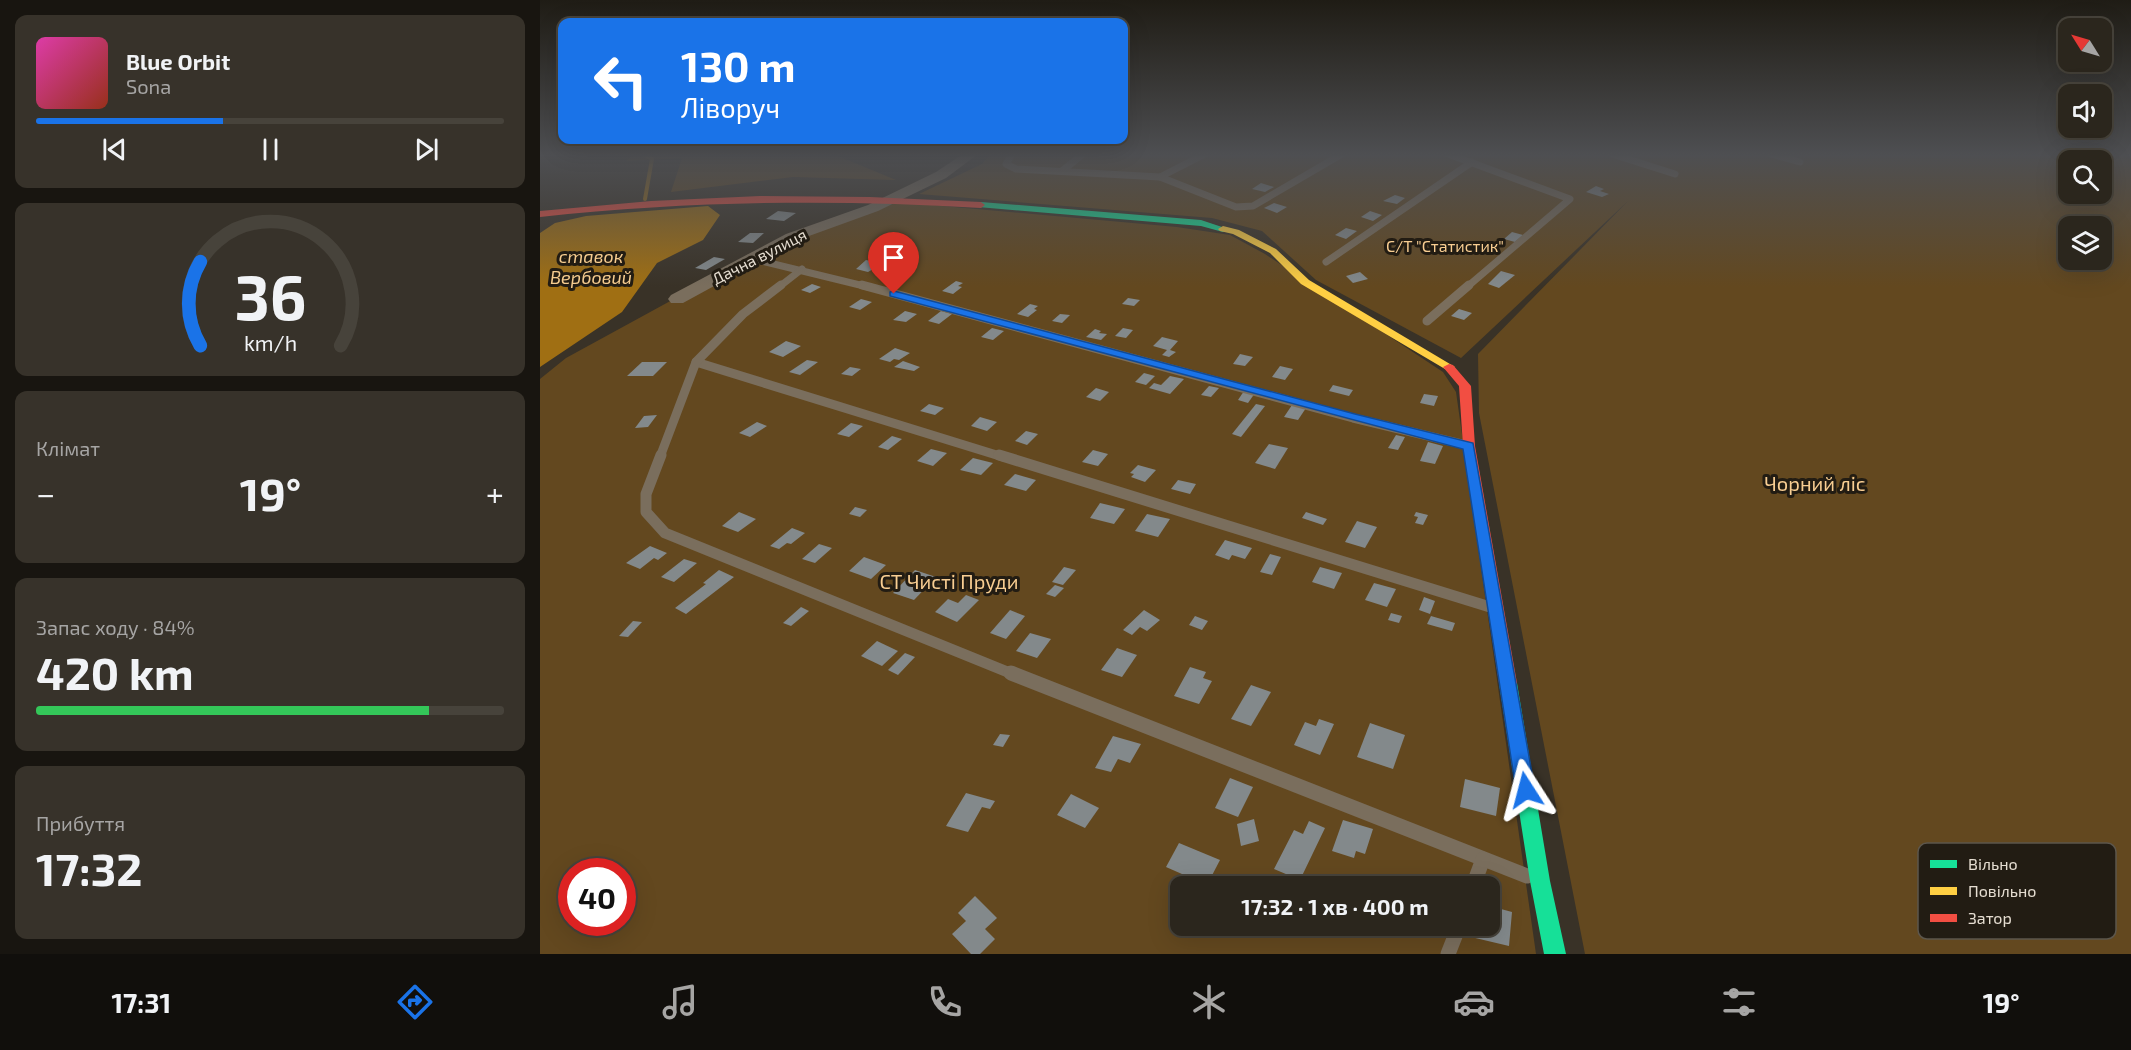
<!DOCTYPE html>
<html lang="uk">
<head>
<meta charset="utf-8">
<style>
	:root { --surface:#2b261d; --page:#37322a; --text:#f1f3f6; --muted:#a6a5a4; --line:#47433b; --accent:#1a73e8 }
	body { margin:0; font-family:"Exo 2",sans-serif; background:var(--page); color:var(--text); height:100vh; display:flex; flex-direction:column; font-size:22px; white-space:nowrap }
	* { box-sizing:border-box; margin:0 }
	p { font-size:20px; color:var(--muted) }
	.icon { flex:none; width:33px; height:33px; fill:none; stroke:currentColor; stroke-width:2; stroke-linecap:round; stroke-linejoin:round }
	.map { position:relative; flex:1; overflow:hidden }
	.panel { display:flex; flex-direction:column; gap:15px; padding:15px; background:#181510; width:540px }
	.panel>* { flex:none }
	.top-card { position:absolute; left:18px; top:18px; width:570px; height:126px; border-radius:12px; box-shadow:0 6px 24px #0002,0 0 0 2px var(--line); background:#1a73e8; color:#fff; overflow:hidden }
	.needle { width:39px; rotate:307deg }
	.tools { position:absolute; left:1518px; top:18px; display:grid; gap:12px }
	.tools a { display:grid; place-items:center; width:54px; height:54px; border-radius:12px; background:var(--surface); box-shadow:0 6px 24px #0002,0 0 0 2px var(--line); font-size:30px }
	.speed { position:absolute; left:18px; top:858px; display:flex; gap:12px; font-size:30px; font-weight:700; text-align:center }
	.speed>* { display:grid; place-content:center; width:78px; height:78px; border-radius:50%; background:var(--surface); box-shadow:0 6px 24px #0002,0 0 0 2px var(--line); line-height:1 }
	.speed .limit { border:9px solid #d22; background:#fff; color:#111 }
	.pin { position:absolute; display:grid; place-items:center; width:51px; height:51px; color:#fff; margin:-62px -26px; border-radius:50% 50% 50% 0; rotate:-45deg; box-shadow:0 0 6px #0007 }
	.pin .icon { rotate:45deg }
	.me { position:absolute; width:66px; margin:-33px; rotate:351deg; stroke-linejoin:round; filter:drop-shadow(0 0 4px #0008) }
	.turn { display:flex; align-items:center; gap:21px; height:126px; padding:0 24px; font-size:27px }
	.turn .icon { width:78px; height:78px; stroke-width:2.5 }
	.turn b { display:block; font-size:42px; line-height:51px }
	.big { font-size:45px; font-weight:700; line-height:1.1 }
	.panel .widget { flex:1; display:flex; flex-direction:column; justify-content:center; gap:9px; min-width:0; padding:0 21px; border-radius:12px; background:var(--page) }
	.panel .dial { align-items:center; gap:0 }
	.dial svg { height:156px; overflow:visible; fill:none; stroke:var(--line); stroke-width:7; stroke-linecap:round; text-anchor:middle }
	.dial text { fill:var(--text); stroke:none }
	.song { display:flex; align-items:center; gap:18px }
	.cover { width:72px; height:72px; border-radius:9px; background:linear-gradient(135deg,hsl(320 70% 55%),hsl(10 70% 35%)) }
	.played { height:6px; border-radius:3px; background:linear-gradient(90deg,var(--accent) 40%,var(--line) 40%) }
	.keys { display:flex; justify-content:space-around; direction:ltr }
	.heat { display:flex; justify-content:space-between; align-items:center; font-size:33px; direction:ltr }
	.charge { height:9px; border-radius:4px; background:linear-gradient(90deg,#34c759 84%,var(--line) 0) }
	.trip { position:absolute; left:630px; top:876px; width:330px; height:60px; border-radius:12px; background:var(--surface); box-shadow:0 6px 24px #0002,0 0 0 2px var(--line); font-weight:700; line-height:60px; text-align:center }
	.dock { display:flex; height:96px; justify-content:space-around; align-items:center; background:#110f0c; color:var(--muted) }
	.dock .icon { width:42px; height:42px }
	.dock .on { color:var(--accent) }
	.dock b { font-size:27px; color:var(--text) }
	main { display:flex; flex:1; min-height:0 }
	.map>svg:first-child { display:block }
	.green { fill:#63481f; fill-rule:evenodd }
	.water { fill:#a06f13 }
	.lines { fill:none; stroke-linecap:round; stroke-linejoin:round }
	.stream { stroke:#a06f13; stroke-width:4 }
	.building { fill:#83898b }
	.lane-far3 { stroke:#7a6e5d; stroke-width:7 }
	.lane-far2 { stroke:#7a6e5d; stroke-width:9 }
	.lane-far1 { stroke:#7a6e5d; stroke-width:11 }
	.lane { stroke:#7a6e5d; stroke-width:15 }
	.street { fill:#7a6e5d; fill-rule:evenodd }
	.fast { fill:#16e098; fill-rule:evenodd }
	.slow { fill:#ffcf43; fill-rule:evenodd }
	.jam { fill:#f24e42; fill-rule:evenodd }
	.route { fill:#1a73e8; stroke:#114b97; stroke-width:1.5 }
	.labels { text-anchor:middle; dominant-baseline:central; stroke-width:6; stroke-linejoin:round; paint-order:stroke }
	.far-park-label { font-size:16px; fill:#f9ce92; stroke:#221c13 }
	.far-street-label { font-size:16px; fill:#e5ddd1; stroke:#221c13 }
	.far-water-label { font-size:18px; font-style:italic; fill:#f6cc8f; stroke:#221c13 }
	.park-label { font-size:20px; fill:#f9ce92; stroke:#221c13 }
	.key { fill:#221c13; stroke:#5c564c; stroke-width:1.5 }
	.key-label { font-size:16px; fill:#e5ddd1 }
</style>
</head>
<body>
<main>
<section class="panel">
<div class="widget">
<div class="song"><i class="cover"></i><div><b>Blue Orbit</b><p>Sona</p></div></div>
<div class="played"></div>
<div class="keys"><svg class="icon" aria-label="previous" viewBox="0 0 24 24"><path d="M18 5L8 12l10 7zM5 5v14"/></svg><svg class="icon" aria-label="pause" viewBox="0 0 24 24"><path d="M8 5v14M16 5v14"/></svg><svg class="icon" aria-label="next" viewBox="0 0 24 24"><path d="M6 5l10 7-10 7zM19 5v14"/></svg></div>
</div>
<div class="widget dial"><svg viewBox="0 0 100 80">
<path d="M14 69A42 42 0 1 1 86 69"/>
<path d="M14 69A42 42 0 0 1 14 26" stroke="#1a73e8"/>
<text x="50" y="56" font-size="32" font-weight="700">36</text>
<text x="50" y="72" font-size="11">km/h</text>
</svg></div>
<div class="widget"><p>Клімат</p>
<div class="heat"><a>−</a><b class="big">19°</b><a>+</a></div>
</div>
<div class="widget"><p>Запас ходу · 84%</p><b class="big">420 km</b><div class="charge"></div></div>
<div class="widget"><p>Прибуття</p><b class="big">17:32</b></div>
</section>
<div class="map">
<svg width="1591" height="954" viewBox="0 0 1591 954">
	<rect width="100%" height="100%" fill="#393227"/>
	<g class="green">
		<polygon points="94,154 293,154 356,180 253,177 131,192 142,158 86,161"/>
		<path d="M 451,154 L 1591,154 L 1591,954 L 1045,954 L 939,413 L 938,354 L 1088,201 L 921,358 L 776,280 L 722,231 L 672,218 L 379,194 L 442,164 ZM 1528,160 L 1562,160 L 1562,194 L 1528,194 ZM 1528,226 L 1562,226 L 1562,260 L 1528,260 Z"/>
		<path d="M 358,202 L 637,227 L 690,235 L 725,254 L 903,372 L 916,392 L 996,954 L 0,954 L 0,379 L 26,358 L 209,258 ZM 32,872 L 82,872 L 82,922 L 32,922 ZM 640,886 L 950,886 L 950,926 L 640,926 Z"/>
	</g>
	<polygon class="water" points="168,206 180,215 163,240 117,263 82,312 0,367 0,233 15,223 46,216"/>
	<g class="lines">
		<polyline class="stream" points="103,154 112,159 105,199"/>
	</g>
	<g class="building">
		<polygon points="721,183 734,187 725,192 712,189"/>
		<polygon points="1056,186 1064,189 1060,191 1069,194 1062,197 1046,192"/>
		<polygon points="855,195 865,198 857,204 843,201"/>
		<polygon points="734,203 747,207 737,213 724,208"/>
		<polygon points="238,211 256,213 244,221 226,219"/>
		<polygon points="830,211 842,215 833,221 821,217"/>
		<polygon points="806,228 817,231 806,239 795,235"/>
		<polygon points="972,232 983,235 975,242 964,239"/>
		<polygon points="210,233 224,233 213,243 198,242"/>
		<polygon points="353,252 359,254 328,272 316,269 326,260 336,262"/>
		<polygon points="174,257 185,259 166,270 155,268"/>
		<polygon points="349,264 359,266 354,270 358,270 347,275 339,273"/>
		<polygon points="961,271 975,275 959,288 948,284"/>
		<polygon points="820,272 828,279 813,283 806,276"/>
		<polygon points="416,281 423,283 418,286 422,287 413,294 402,291"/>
		<polygon points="272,284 281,287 270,293 261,290"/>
		<polygon points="588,298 600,300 594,306 582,304"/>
		<polygon points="321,299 332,302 320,310 309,307"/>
		<polygon points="490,304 498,306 494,309 497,310 488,317 477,314"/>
		<polygon points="919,309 932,313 924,320 911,316"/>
		<polygon points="365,311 377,314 366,322 353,320"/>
		<polygon points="401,311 412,314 399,324 388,321"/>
		<polygon points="520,314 530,315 522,323 512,321"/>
		<polygon points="452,328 464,331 453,340 441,337"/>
		<polygon points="583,328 593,330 586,338 575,336"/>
		<polygon points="555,329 561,331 559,333 567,334 561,340 546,337"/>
		<polygon points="622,337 638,341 630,350 636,352 629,357 622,355 627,350 613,346"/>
		<polygon points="246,341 261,346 243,357 229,352"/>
		<polygon points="355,348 370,353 359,360 354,359 350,362 339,359"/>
		<polygon points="700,354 713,357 705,366 693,364"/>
		<polygon points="267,360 278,362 260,375 249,372"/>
		<polygon points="363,361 380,367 374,371 354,367"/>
		<polygon points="102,362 127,362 113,376 87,376"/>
		<polygon points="740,366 753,369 745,380 732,377"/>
		<polygon points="310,367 321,369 312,376 301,374"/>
		<polygon points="604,373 615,376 606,385 595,382"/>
		<polygon points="630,376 644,379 630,394 609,388 614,383 621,385"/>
		<polygon points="793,385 813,390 809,396 789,391"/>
		<polygon points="669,386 679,388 671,397 661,395"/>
		<polygon points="556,388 569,392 560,401 546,397"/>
		<polygon points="704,391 715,393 708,403 698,400"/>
		<polygon points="884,394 898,396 894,406 880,403"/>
		<polygon points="389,404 404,408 395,415 380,411"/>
		<polygon points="716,404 725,406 701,437 692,434"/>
		<polygon points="752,405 766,408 758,420 744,417"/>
		<polygon points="117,415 108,427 95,428 104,416"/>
		<polygon points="440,417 457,422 447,431 431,426"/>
		<polygon points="217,422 227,426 210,437 199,433"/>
		<polygon points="311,423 323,426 309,437 297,434"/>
		<polygon points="486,431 498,434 487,445 475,441"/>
		<polygon points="856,435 865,437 858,450 848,448"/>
		<polygon points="352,436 362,439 348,450 338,447"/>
		<polygon points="888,442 903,446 895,464 880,461"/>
		<polygon points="729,444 748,448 735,469 715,463"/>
		<polygon points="391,449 407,453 393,466 377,461"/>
		<polygon points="553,450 568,454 558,466 542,462"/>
		<polygon points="433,458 453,463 441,475 420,470"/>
		<polygon points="598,465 616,470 605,482 591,477 594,474 590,473"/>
		<polygon points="475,474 496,480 486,491 464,485"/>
		<polygon points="638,480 656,484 650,494 631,489"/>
		<polygon points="560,503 585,509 574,524 550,518"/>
		<polygon points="315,507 327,510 320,517 309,514"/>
		<polygon points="199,512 216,519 198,532 182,526"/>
		<polygon points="766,512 787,519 783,525 762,518"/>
		<polygon points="876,512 888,515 883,525 875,523 878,517 874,516"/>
		<polygon points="607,514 630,519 618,537 595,531"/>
		<polygon points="817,521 837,527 825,548 805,542"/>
		<polygon points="252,528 265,533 251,544 247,543 239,549 230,546"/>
		<polygon points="685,540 712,548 705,559 692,555 689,560 675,555"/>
		<polygon points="279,544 292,548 275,563 262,559"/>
		<polygon points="110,546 127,553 118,560 114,558 100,569 86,563"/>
		<polygon points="730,554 741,557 732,575 720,572"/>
		<polygon points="324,557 346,565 331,579 309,571"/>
		<polygon points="144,559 157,563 134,582 121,577"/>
		<polygon points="524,567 536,570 523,585 512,582"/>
		<polygon points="780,567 802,573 794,589 772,582"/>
		<polygon points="179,570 194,577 146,614 135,608 166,584 163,583"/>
		<polygon points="375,570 396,577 374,600 353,593"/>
		<polygon points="834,583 856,589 847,607 825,600"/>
		<polygon points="515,585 524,588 515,597 506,594"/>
		<polygon points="426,595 439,600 417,622 395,612 408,599 418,603"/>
		<polygon points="884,597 895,601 890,614 879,610"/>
		<polygon points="261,607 269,611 251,626 243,623"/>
		<polygon points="470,610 485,616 466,639 450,633"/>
		<polygon points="604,610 620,620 607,631 600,627 592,635 583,630"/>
		<polygon points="851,613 862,616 859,623 848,620"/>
		<polygon points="655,616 668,621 662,630 649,625"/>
		<polygon points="891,616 915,623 912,631 887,624"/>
		<polygon points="93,621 102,622 88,637 79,636"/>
		<polygon points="490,633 511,639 497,658 476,651"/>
		<polygon points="337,641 358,651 342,666 321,656"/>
		<polygon points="577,648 597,655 582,677 561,670"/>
		<polygon points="365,653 375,657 358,675 348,670"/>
		<polygon points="650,667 666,672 663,678 672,681 659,704 634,696"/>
		<polygon points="711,685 731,692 711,726 691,719"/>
		<polygon points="779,719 794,724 780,755 754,745 765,722 776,726"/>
		<polygon points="830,723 865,735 853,769 817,757"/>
		<polygon points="460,734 470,735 463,747 453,745"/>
		<polygon points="573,736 601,744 590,763 578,759 571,772 555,768"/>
		<polygon points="690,778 713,787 698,817 675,808"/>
		<polygon points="925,779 960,788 956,816 920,807"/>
		<polygon points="426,793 455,801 450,809 442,807 428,832 406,826"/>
		<polygon points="531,794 559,808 545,828 517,815"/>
		<polygon points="714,819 719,841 701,846 697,824"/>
		<polygon points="803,820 833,829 825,854 816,851 814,858 792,851"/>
		<polygon points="769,821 785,828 760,880 734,869 754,830 763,834"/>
		<polygon points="639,843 680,860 667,885 626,867"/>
		<polygon points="435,896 457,918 445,929 455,939 440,954 431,954 412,934 426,921 418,913"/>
		<polygon points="950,906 972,912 969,946 931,937 932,926 950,926"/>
	</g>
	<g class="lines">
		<g class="lane-far3">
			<polyline points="472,154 466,164 476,169 620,177 696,207 713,206 802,154"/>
			<polyline points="908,154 1030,199 927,287"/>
			<polyline points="1072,154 1135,174"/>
			<polyline points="1231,154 1260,162"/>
			<polyline points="522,171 543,154"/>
			<polyline points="620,177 665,154"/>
			<polyline points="209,258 328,287"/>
			<polyline points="786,262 932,162"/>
			<polyline points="239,287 262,269"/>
		</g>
		<g class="lane-far2">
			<polyline points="322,285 813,418 926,445"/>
			<polyline points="887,321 929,285"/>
			<polyline points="156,362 463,457"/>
			<polyline points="120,457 156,362 203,314 241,285"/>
		</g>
		<g class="lane-far1">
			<polyline points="121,455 106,494 106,512 125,533 475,675"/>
			<polyline points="459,455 950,607"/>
		</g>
		<g class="lane">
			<polyline points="471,673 987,876"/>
			<polyline points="933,886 943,859"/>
			<polyline points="908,954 919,926"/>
		</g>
		<polygon class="street" points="423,154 438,154 406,178 338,211 258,240 143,303 131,303 128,299 131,295 246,234 328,205 396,172"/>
		<g class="fast">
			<polygon points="441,202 661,220 688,229 683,232 661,226 438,207 438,203"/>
			<polygon points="968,676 974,678 977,683 1010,881 1026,954 1004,954 990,881 959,683 962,678"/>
		</g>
		<polygon class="slow" points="683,226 699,230 736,249 769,280 915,367 909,370 905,369 761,284 730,253 693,234 680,231 678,229"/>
		<g class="jam">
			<path d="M 220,196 L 330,197 L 441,202 L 445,205 L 441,208 C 293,199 147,201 0,217 L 0,211 L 111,201 Z"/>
			<polygon points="909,364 913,365 931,386 935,446 977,683 974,688 968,690 962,688 959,683 923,446 919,386 903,367"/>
		</g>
	</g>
	<linearGradient id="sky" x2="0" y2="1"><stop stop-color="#1f1c15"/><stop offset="0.54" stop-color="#4e4f52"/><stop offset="1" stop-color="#4e4f52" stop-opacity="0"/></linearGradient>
	<rect width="1591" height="287" fill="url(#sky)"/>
	<polygon class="route" points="354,291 815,414 933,443 995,790 992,796 986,799 979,796 976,790 923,449 350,296 350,292"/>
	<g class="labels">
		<g class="far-park-label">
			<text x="905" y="245">С/Т "Статистик"</text>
		</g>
		<g class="far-street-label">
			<text transform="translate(219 256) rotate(-27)">Дачна вулиця</text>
		</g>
		<g class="far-water-label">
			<text x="51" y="256">ставок<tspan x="51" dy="21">Вербовий</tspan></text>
		</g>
		<g class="park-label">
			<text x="1275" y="483">Чорний ліс</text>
			<text x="409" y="581">СТ Чисті Пруди</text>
		</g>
	</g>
	<rect x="1378" y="843" width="198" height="96" rx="9" class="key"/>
	<rect x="1390" y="860" width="27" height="8" fill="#16e098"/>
	<rect x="1390" y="887" width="27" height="8" fill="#ffcf43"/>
	<rect x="1390" y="914" width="27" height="8" fill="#f24e42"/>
	<g class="key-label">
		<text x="1428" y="870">Вільно</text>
		<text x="1428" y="897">Повільно</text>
		<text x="1428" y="924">Затор</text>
	</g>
</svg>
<div class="tools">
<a><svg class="needle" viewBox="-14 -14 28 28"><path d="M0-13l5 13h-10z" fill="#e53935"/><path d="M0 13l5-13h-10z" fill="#a6a5a4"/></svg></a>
<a><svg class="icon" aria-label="sound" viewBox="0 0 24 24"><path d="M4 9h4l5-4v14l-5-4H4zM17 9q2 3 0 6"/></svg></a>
<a><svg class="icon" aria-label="search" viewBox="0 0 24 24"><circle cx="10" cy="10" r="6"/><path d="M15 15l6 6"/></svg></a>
<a><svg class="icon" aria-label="layers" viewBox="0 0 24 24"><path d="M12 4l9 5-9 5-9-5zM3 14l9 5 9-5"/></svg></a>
</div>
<div class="speed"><div class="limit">40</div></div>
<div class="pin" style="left:354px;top:294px;background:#d93025"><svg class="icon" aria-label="arrive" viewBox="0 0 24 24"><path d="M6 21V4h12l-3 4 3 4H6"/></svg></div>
<svg class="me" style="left:986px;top:790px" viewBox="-20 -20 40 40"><path d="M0-17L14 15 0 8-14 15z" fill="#1a73e8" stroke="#fff" stroke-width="4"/></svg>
<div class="trip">17:32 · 1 хв · 400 m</div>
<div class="top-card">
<div class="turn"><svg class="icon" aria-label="left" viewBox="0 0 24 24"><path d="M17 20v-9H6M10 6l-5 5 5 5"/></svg><div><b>130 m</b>Ліворуч</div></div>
</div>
</div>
</main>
<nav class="dock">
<b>17:31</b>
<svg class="icon on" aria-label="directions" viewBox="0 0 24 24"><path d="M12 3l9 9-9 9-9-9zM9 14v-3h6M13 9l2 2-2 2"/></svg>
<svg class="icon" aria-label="music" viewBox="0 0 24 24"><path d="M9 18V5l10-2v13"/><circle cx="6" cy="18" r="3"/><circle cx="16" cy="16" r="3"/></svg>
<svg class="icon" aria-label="phone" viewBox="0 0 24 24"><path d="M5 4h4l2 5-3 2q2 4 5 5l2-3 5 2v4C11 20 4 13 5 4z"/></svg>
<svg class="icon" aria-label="climate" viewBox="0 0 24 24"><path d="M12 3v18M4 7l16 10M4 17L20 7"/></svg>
<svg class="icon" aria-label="car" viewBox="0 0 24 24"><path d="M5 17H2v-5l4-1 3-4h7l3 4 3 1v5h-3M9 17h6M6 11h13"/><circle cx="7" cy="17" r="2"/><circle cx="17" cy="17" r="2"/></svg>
<svg class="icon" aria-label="filters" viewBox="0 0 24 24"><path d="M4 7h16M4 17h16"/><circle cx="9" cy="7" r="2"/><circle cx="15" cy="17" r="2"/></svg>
<b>19°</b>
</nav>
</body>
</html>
